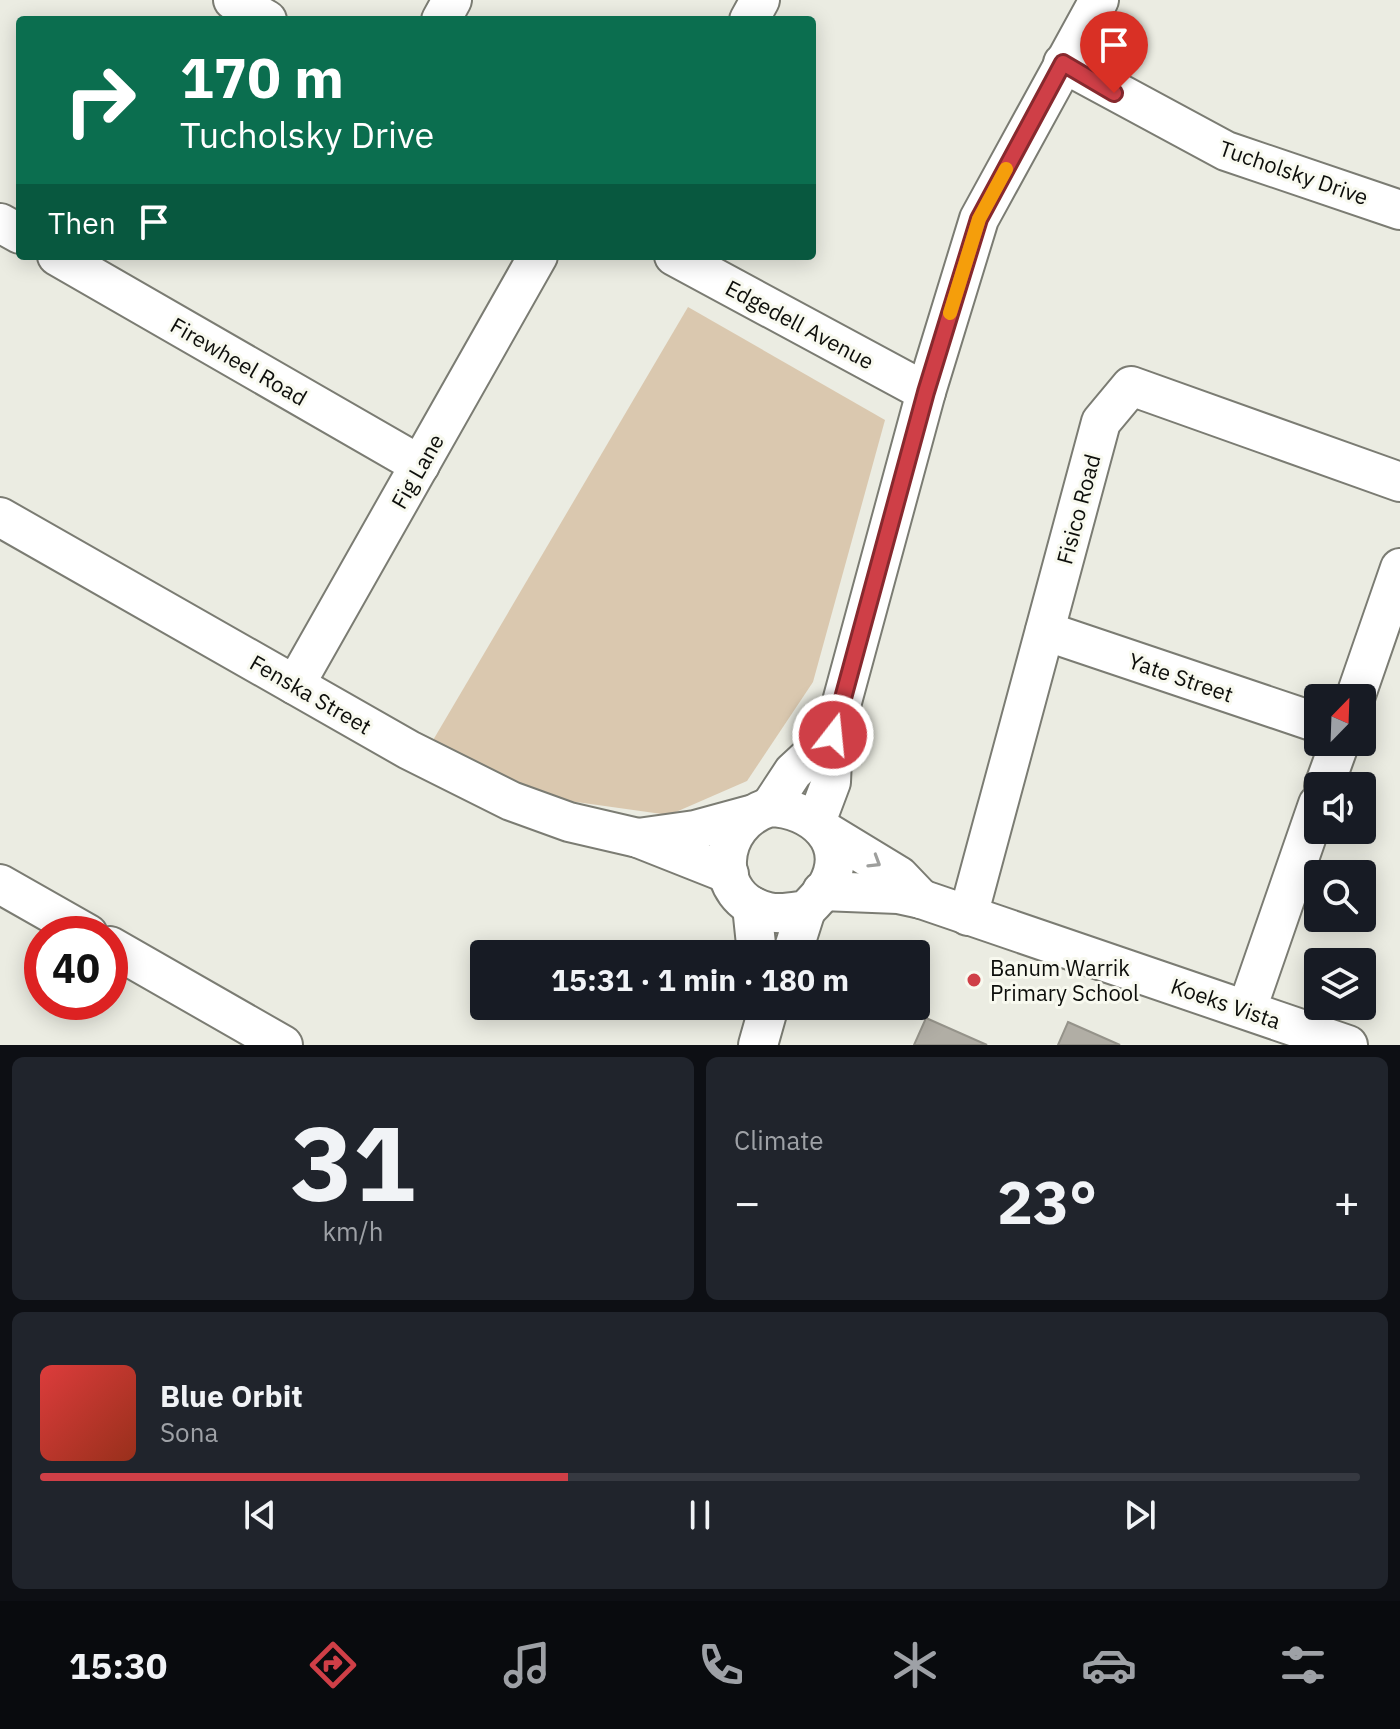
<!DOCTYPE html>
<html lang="en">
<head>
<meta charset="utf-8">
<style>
	:root { --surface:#171b24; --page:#20242c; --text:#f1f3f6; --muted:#9ea1a6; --line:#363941; --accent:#cf3f47 }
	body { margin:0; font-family:"IBM Plex Sans",sans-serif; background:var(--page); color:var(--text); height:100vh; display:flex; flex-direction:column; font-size:30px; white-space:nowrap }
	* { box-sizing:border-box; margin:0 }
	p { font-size:26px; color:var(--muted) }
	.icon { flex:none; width:44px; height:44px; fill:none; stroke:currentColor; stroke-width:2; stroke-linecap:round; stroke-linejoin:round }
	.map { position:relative; height:1045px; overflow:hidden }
	.sheet { display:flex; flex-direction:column; gap:12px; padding:12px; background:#0d0f14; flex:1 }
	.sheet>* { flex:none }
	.top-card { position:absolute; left:16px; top:16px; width:800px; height:244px; border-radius:8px; box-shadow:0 4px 20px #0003; background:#0b6e4f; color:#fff; overflow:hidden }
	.needle { width:52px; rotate:23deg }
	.controls { position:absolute; left:1304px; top:684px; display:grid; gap:16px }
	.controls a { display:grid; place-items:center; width:72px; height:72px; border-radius:8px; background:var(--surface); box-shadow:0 4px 20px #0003; font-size:40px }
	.speed { position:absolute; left:24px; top:916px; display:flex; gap:16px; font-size:40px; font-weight:700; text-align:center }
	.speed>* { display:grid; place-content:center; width:104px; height:104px; border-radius:50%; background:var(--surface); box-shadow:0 4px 20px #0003; line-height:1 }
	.speed .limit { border:12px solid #d22; background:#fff; color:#111 }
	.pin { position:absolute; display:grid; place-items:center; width:68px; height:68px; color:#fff; margin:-82px -34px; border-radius:50% 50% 50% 0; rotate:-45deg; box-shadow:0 0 8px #0007 }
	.pin .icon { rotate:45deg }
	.me { position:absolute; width:88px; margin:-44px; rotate:16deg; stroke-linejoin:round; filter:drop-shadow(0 0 6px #0008) }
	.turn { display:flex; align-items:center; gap:28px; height:168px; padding:0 32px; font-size:36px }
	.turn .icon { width:104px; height:104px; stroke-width:2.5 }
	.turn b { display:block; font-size:56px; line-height:68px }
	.then { display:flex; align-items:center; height:76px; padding:0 32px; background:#0003; gap:16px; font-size:30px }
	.big { font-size:60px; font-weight:800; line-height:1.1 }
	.sheet .card { flex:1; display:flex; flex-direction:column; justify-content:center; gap:12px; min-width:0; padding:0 28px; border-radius:12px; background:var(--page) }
	.sheet .dial { align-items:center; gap:0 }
	.dial b { font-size:104px; line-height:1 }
	.song { display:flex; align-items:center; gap:24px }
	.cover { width:96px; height:96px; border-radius:12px; background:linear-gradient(135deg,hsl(0 70% 55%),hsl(10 70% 35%)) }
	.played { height:8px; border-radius:4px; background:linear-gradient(90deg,var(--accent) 40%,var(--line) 40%) }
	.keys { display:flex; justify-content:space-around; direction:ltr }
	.heat { display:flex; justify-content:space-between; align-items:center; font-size:44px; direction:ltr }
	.sheet .tiles { flex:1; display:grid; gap:12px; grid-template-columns:1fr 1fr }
	.card:last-child { grid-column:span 2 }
	.trip { position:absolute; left:470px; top:940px; width:460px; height:80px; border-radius:8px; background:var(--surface); box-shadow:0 4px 20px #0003; font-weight:800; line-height:80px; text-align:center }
	.menu { display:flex; height:128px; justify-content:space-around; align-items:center; background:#090b0e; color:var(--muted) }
	.menu .icon { width:56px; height:56px }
	.menu .active { color:var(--accent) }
	.menu b { font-size:36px; color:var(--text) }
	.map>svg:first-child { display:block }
	.green { fill:#dac8af }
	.building { fill:#b1aea5; stroke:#95938a; stroke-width:2 }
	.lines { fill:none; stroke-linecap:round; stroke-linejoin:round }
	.minor-casing { stroke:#7b7c73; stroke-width:42 }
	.minor { stroke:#fff; stroke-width:38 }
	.oneway { stroke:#9e9f9d }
	.route-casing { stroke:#87292e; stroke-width:20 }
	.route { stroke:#cf3f47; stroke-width:14 }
	.slow { stroke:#f59e0b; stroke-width:14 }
	.poi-dot { fill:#cf3f47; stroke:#f8f9ef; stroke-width:3 }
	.labels { text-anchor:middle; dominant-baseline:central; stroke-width:6; stroke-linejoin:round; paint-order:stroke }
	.street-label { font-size:22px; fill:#0d0e0b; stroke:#f8f9ef }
	.poi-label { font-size:22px; fill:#0d0e0b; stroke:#f8f9ef; text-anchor:start }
</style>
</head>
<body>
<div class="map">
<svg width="1400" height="1045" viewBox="0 0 1400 1045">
	<rect width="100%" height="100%" fill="#ebece2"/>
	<polygon class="green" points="688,307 885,420 813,682 747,781 669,815 519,794 429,747"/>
	<g class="building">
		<polygon points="926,1018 987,1045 914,1045"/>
		<polygon points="1068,1022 1120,1045 1058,1045"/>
	</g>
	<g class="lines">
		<defs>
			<g id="minor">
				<polyline points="233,0 267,20"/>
				<polyline points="441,20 452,0"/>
				<polyline points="749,20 760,0"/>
				<polyline points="1063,63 1226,151 1400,210"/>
				<polyline points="0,223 20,234"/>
				<polyline points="57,256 420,465"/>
				<polyline points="674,256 926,392"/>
				<polyline points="0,517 409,750 511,801 569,822 638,838 729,874"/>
				<polyline points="1045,631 1318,723"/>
				<polyline points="295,685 538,256"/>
				<polyline points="1355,698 1400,568"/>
				<polyline points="1324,786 1340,742"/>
				<path d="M 770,807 C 812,808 852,842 827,886 C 821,895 813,903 806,910 C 793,912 781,915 768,912 C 710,899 716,823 770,807 Z"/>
				<polyline points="770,807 793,772 833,735"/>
				<polyline points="816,822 831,782 833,735 926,392 979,219 1099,0"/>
				<polyline points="825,831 899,876 921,899"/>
				<polyline points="638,838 695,830 750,815"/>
				<polyline points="0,884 88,934"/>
				<polyline points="822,891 898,894 921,899 1348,1045"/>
				<polyline points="752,906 757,954"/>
				<polyline points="968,916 1101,422 1131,386 1400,482"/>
				<polyline points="110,946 283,1045"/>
				<polyline points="792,954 806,910"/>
				<polyline points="1247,1009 1318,804"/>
				<polyline points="758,1045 769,1006"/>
			</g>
		</defs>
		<use href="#minor" class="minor-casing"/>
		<use href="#minor" class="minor"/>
	</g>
	<defs><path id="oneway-chevron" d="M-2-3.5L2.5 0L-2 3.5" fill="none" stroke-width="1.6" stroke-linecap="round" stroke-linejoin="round" transform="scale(2)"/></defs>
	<use class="oneway" href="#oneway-chevron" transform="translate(875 862) rotate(32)"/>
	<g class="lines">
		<defs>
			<polyline id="route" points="833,735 926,392 979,219 1063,63 1114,93"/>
		</defs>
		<use href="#route" class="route-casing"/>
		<use href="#route" class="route"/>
		<polyline class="slow" points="950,313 979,219 1006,169"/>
	</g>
	<circle class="poi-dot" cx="974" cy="980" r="8"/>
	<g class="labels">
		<g class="street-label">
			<text transform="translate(1294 172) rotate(19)">Tucholsky Drive</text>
			<text transform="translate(800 324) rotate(28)">Edgedell Avenue</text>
			<text transform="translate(239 361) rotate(30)">Firewheel Road</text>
			<text transform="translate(417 471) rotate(-60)">Fig Lane</text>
			<text transform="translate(1078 509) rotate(-75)">Fisico Road</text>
			<text transform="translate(1181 677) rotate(19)">Yate Street</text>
			<text transform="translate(311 694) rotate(30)">Fenska Street</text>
			<text transform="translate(1226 1003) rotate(19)">Koeks Vista</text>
		</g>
		<g class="poi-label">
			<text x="990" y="967">Banum Warrik<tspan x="990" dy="25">Primary School</tspan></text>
		</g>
	</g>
</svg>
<div class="controls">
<a><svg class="needle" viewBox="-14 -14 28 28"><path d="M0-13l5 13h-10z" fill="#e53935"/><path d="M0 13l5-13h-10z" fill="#9ea1a6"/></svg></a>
<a><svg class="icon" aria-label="sound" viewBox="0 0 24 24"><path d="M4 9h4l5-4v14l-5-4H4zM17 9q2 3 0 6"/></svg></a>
<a><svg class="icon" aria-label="search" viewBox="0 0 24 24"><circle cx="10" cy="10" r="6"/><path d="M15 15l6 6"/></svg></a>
<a><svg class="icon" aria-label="layers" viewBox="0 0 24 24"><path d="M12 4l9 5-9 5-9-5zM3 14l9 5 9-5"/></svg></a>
</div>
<div class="speed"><div class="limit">40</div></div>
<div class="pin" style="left:1114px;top:93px;background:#d93025"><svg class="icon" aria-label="arrive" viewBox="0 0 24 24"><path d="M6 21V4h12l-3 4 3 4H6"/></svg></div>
<svg class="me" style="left:833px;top:735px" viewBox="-20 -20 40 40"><circle r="17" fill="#cf3f47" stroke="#fff" stroke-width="3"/><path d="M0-11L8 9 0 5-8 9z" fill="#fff"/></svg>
<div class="trip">15:31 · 1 min · 180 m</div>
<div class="top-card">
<div class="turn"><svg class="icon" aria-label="right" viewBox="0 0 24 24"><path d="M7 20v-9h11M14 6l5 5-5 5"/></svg><div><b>170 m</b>Tucholsky Drive</div></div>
<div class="then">Then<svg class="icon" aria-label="arrive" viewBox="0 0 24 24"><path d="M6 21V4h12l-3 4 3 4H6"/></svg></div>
</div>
</div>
<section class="sheet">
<div class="tiles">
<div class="card dial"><b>31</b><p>km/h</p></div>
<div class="card"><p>Climate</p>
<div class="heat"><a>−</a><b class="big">23°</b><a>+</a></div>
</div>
<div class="card">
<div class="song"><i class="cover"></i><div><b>Blue Orbit</b><p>Sona</p></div></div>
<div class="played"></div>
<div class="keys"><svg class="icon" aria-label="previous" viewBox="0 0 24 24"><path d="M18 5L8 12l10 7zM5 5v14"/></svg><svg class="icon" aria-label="pause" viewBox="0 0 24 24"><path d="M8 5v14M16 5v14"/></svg><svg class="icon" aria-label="next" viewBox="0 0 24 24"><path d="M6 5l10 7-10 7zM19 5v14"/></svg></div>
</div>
</div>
</section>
<nav class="menu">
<b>15:30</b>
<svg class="icon active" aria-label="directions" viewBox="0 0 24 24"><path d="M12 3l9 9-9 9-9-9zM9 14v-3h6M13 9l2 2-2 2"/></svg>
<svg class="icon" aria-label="music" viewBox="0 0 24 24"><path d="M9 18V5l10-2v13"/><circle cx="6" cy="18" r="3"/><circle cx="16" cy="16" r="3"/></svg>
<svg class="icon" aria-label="phone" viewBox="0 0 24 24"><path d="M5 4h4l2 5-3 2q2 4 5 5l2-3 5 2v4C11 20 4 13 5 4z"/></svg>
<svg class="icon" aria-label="climate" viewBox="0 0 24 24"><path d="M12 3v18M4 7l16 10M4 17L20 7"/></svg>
<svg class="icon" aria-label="car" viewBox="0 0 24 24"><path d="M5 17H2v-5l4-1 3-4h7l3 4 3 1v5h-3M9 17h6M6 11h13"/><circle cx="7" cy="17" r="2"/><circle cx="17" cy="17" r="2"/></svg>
<svg class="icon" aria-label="filters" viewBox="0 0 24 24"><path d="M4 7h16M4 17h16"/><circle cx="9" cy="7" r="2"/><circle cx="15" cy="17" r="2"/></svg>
</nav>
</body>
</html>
